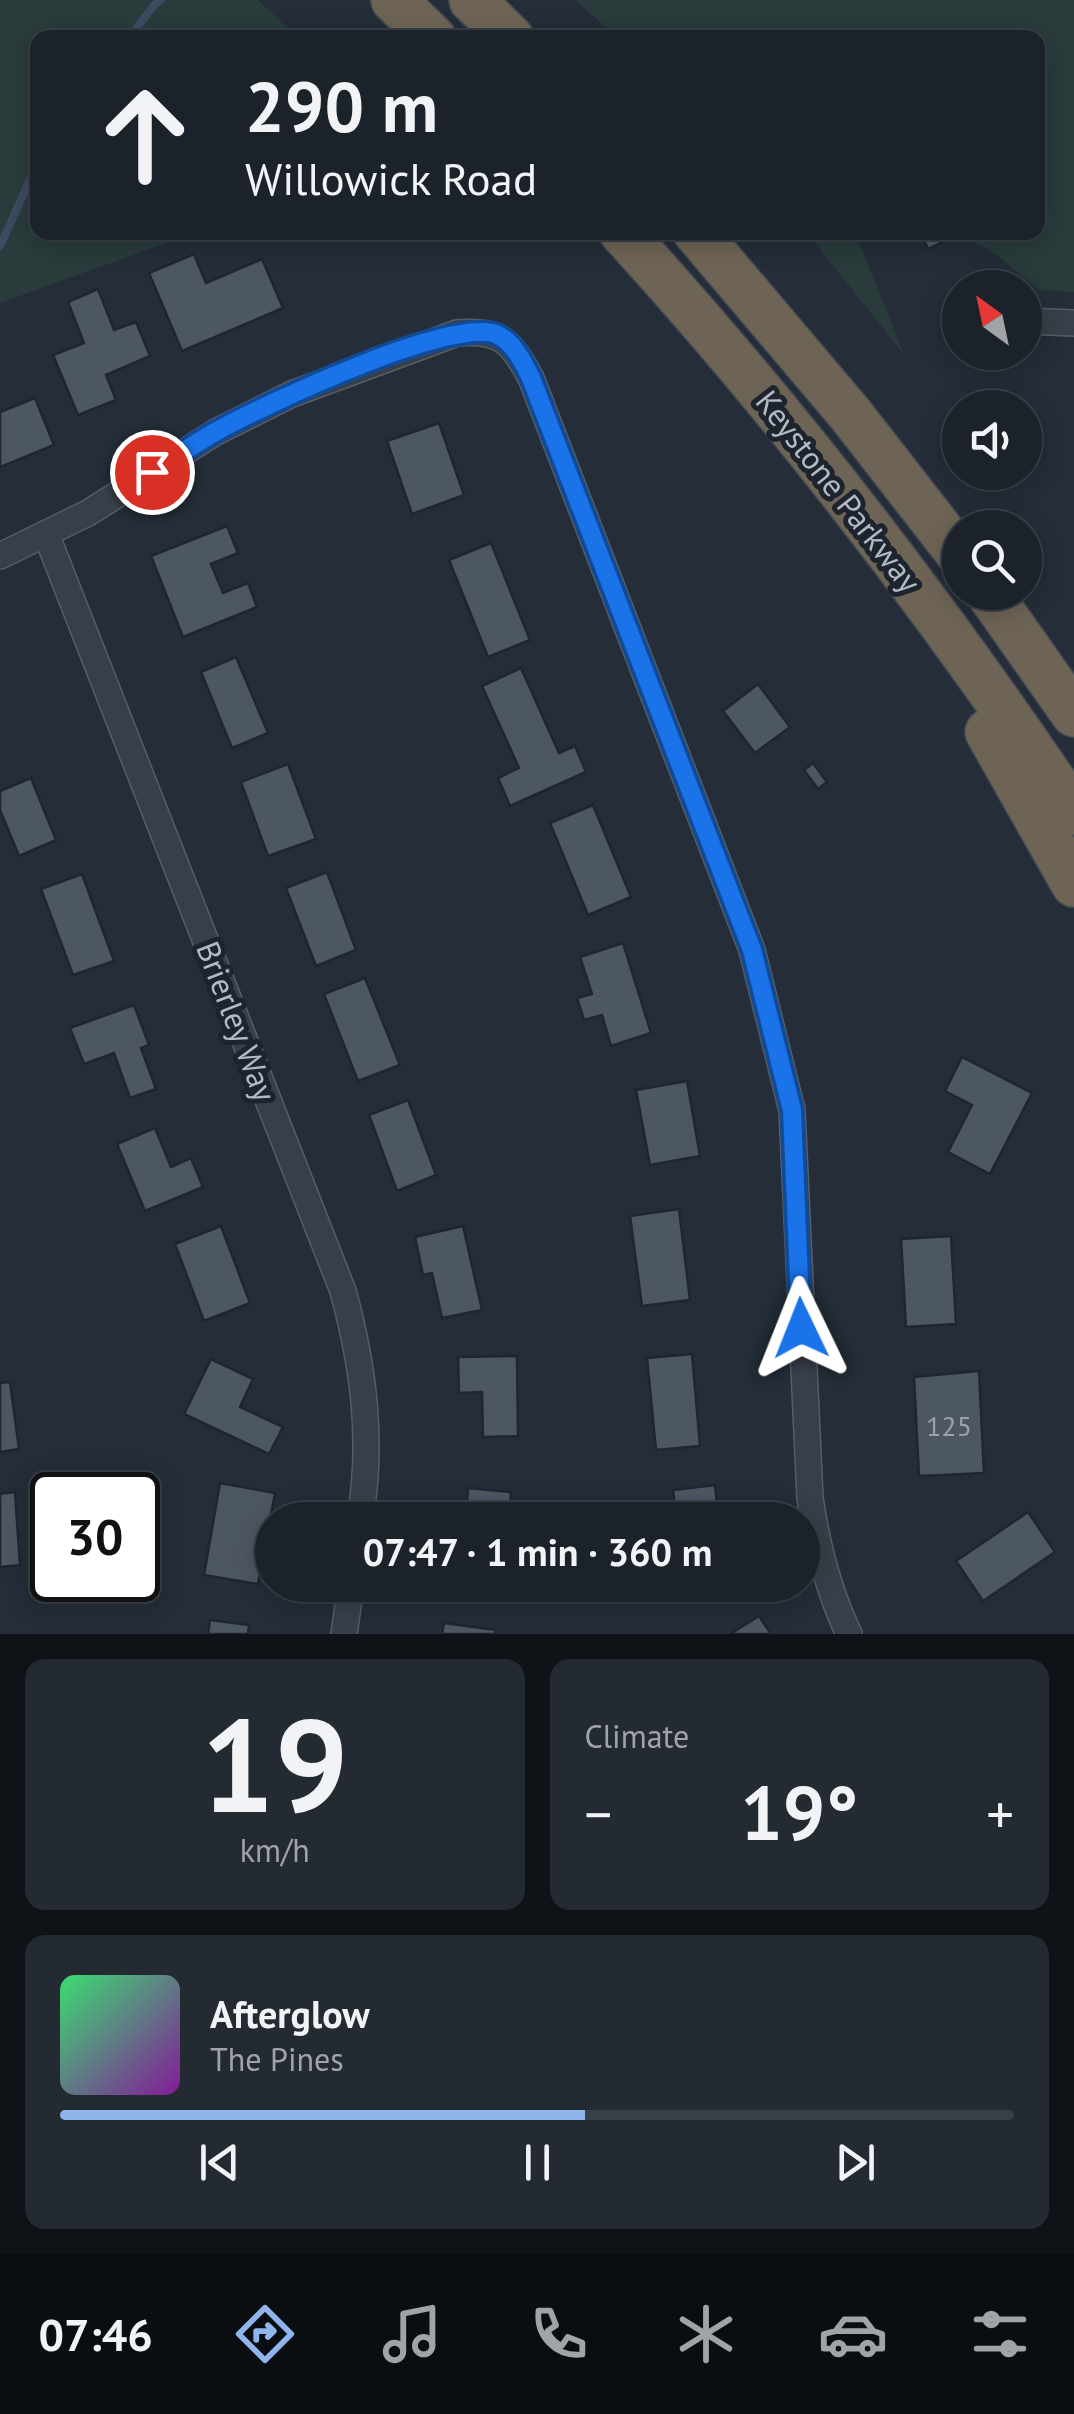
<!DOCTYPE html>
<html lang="en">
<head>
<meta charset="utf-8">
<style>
	:root { --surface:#1b222a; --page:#242a32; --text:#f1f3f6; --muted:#a0a4a8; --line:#393f47; --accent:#90b5ec }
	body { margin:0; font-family:"PT Sans",sans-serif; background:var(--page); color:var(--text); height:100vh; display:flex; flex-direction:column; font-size:38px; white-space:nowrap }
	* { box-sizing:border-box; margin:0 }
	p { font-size:32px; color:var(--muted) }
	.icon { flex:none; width:55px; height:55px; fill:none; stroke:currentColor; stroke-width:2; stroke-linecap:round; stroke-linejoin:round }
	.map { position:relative; height:1634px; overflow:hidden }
	.details { display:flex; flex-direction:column; gap:25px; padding:25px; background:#0f1317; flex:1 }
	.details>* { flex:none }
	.guide { position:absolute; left:30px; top:30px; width:1015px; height:210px; border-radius:20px; box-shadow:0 5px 25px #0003,0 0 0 2px var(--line); background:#1b222a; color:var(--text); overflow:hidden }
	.needle { width:65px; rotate:327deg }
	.controls { position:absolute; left:942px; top:270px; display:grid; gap:20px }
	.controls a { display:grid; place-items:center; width:100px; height:100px; border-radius:50%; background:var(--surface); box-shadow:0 5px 25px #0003,0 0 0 2px var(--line); font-size:50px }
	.speed { position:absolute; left:30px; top:1472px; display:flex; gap:20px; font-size:50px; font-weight:700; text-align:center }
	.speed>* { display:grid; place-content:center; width:130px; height:130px; border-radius:50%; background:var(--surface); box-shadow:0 5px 25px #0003,0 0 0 2px var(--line); line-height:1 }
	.speed .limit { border:5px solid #111; border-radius:15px; background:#fff; color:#111 }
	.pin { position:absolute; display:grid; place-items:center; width:85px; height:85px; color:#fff; margin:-42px; border:5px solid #fff; border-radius:50%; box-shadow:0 2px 10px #0007 }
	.me { position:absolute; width:110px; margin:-55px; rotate:358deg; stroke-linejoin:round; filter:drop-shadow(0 0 8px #0008) }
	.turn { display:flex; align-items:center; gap:35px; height:210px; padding:0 50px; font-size:45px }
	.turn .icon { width:130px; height:130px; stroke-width:2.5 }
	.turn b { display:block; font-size:70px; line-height:85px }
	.big { font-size:75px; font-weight:700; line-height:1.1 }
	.details .tile { flex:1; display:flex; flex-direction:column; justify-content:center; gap:15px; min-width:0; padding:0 35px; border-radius:20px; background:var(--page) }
	.details .dial { align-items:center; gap:0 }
	.dial b { font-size:130px; line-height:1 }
	.song { display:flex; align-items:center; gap:30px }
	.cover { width:120px; height:120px; border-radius:15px; background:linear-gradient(135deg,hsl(140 70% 55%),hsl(290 70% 35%)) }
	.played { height:10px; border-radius:5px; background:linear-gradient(90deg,var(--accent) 55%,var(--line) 55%) }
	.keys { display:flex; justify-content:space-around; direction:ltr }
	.heat { display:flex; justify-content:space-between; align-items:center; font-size:55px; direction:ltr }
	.details .tiles { flex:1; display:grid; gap:25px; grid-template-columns:1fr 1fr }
	.tile:last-child { grid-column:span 2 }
	.trip { position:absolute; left:255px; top:1502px; width:565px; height:100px; border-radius:50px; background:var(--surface); box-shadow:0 5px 25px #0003,0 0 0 2px var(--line); font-weight:700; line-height:100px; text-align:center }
	.menu { display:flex; height:160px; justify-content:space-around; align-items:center; background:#0b0e11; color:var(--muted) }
	.menu .icon { width:70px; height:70px }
	.menu .on { color:var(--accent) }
	.menu b { font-size:45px; color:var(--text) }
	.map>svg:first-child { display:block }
	.green { fill:#293b3b }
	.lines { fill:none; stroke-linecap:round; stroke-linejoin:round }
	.stream { stroke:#3b4b60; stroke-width:8 }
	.building { fill:#4d5763; stroke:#1f262f; stroke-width:2.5 }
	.minor-casing { stroke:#565d66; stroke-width:28 }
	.motorway-casing { stroke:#434a53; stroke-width:48 }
	.minor { stroke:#383f49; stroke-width:25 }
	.motorway { stroke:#6e6456; stroke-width:45 }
	.route-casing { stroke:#114b97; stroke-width:25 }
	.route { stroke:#1a73e8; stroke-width:18 }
	.labels { text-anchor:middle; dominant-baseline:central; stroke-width:10; stroke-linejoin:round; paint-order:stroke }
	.number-label { font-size:28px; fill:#9aa1ac }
	.street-label { font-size:32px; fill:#b3bac4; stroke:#1d242d }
</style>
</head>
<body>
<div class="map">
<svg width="1074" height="1634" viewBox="0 0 1074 1634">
	<rect width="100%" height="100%" fill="#242d38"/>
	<g class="green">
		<polygon points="0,0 258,0 298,37 38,38 38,232 194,233 0,303"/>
		<polygon points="575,0 1074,0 1074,292 1039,290 989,249 951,233 1038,232 1038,38 617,37"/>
		<polygon points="807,233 855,233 905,356"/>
	</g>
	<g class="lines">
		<g class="stream">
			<polyline points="129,38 154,5 161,0"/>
			<polyline points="0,246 38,162"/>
		</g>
	</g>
	<g class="building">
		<polygon points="920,232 959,232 960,234 928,249"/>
		<polygon points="194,254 206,283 262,259 283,308 182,351 149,273"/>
		<polygon points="98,289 114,330 136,322 150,356 106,375 116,400 78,415 53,355 84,343 68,302"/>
		<polygon points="35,398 54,445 0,467 0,412"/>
		<polygon points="439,423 464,495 412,514 387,441"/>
		<polygon points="227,526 238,553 211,564 223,593 248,583 257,607 183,637 151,556"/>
		<polygon points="491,543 530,640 488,657 449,560"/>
		<polygon points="236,657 268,733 232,748 201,672"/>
		<polygon points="521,668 559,753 575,746 586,772 510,806 498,778 519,768 482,686"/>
		<polygon points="758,684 790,727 755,753 723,711"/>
		<polygon points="813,763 827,782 818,789 804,770"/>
		<polygon points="288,764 316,839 268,856 241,782"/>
		<polygon points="31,778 56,840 19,856 0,810 0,791"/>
		<polygon points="593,805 631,897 588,915 550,823"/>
		<polygon points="327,872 356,950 316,966 286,888"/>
		<polygon points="82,874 114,961 73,975 41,889"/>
		<polygon points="623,943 651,1033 611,1046 602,1015 584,1020 577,998 592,994 580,957"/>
		<polygon points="365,978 400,1065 358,1081 324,994"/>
		<polygon points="134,1005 149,1045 141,1048 156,1089 130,1098 114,1053 84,1064 70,1028"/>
		<polygon points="962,1057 1032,1093 990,1174 948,1152 972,1105 945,1091"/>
		<polygon points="687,1081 700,1156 650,1165 636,1090"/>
		<polygon points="408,1100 436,1175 397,1191 369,1115"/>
		<polygon points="155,1128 171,1167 191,1158 203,1187 145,1211 117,1144"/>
		<polygon points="679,1209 690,1300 642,1306 630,1216"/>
		<polygon points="221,1226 250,1303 204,1321 175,1244"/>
		<polygon points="463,1226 482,1310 442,1318 432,1273 423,1275 415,1237"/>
		<polygon points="951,1236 956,1324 906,1327 901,1239"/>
		<polygon points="692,1354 700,1446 656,1450 647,1358"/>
		<polygon points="517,1356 518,1436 483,1437 482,1392 459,1393 458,1357"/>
		<polygon points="211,1359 253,1379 240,1407 283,1427 269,1454 184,1414"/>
		<polygon points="979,1371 984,1473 919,1476 914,1377"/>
		<polygon points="10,1382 19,1449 0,1452 0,1383"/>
		<polygon points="220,1483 275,1493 258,1584 204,1575"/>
		<polygon points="715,1485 719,1520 677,1520 673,1490"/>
		<polygon points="468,1488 511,1492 509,1520 466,1520"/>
		<polygon points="15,1492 20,1565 0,1567 0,1494"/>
		<polygon points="1028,1512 1055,1552 983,1601 956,1561"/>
		<polygon points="759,1616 771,1634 730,1634"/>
		<polygon points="210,1620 249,1625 248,1634 208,1634"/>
		<polygon points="444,1623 496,1630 495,1634 442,1634"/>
	</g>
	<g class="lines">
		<defs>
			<g id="minor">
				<polyline points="1025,321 1074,323"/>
				<path d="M 46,534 L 343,1291 C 364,1368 373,1441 360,1520"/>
				<path d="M 0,556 L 88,513 L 216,432 L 292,394 L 457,333 C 501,330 510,340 531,378 L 752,950 L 792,1110 L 810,1498 C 817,1546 828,1590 849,1634"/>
				<polyline points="344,1634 351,1585"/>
			</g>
			<g id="motorway">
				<polyline points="394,0 433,38"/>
				<polyline points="472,0 511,38"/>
				<path d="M 622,232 C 788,414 937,608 1074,812"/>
				<polyline points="696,232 851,415 960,555"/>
				<polyline points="988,592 1074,714"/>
				<polyline points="988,732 1074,884"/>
			</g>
		</defs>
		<use href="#minor" class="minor-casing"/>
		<use href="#motorway" class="motorway-casing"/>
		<use href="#minor" class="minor"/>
		<use href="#motorway" class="motorway"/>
	</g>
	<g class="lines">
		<defs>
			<path id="route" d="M 152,472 C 173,459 195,443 217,431 C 262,406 456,314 498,335 C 515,344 523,362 531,378 L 752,950 L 792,1110 L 801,1328"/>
		</defs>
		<use href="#route" class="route-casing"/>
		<use href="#route" class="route"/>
	</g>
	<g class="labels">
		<g class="number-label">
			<text x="949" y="1425">125</text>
		</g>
		<g class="street-label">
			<text transform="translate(839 491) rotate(52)">Keystone Parkway</text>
			<text transform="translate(237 1021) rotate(69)">Brierley Way</text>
		</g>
	</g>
</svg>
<div class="controls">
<a><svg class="needle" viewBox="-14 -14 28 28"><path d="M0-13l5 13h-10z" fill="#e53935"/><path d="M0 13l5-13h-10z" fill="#a0a4a8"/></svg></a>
<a><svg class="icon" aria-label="sound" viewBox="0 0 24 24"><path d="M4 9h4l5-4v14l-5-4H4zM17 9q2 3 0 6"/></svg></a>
<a><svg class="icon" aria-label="search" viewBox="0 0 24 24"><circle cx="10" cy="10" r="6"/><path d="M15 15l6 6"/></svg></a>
</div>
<div class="speed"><div class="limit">30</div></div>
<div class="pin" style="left:152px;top:472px;background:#d93025"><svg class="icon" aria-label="arrive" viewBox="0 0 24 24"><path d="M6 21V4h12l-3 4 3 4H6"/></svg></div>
<svg class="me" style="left:801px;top:1328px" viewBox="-20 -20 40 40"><path d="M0-17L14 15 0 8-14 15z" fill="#1a73e8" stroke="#fff" stroke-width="4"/></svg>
<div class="trip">07:47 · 1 min · 360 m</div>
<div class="guide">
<div class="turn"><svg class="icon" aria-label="ahead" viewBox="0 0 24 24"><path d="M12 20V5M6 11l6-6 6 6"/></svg><div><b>290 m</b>Willowick Road</div></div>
</div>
</div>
<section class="details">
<div class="tiles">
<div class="tile dial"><b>19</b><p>km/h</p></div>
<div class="tile"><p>Climate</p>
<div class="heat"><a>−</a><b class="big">19°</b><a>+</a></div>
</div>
<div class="tile">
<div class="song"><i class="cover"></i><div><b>Afterglow</b><p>The Pines</p></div></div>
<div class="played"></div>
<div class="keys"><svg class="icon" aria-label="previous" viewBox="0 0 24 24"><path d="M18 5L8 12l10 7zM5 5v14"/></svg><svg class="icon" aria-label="pause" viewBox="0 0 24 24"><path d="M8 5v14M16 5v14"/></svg><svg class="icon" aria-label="next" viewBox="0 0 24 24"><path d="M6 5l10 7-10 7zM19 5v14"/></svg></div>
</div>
</div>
</section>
<nav class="menu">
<b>07:46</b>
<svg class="icon on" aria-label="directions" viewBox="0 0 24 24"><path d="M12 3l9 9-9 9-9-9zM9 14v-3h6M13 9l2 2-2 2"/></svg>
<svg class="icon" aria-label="music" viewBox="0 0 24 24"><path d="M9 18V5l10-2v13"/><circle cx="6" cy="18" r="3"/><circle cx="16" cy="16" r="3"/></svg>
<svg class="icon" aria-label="phone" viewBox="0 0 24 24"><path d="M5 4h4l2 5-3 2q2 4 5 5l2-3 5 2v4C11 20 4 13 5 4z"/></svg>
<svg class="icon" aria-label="climate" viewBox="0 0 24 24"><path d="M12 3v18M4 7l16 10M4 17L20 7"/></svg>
<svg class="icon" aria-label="car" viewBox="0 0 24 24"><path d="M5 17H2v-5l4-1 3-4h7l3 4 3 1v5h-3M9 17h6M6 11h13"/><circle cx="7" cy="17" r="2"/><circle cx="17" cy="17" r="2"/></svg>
<svg class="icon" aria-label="filters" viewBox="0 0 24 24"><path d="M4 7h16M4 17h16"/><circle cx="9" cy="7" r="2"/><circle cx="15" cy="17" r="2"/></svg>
</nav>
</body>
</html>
